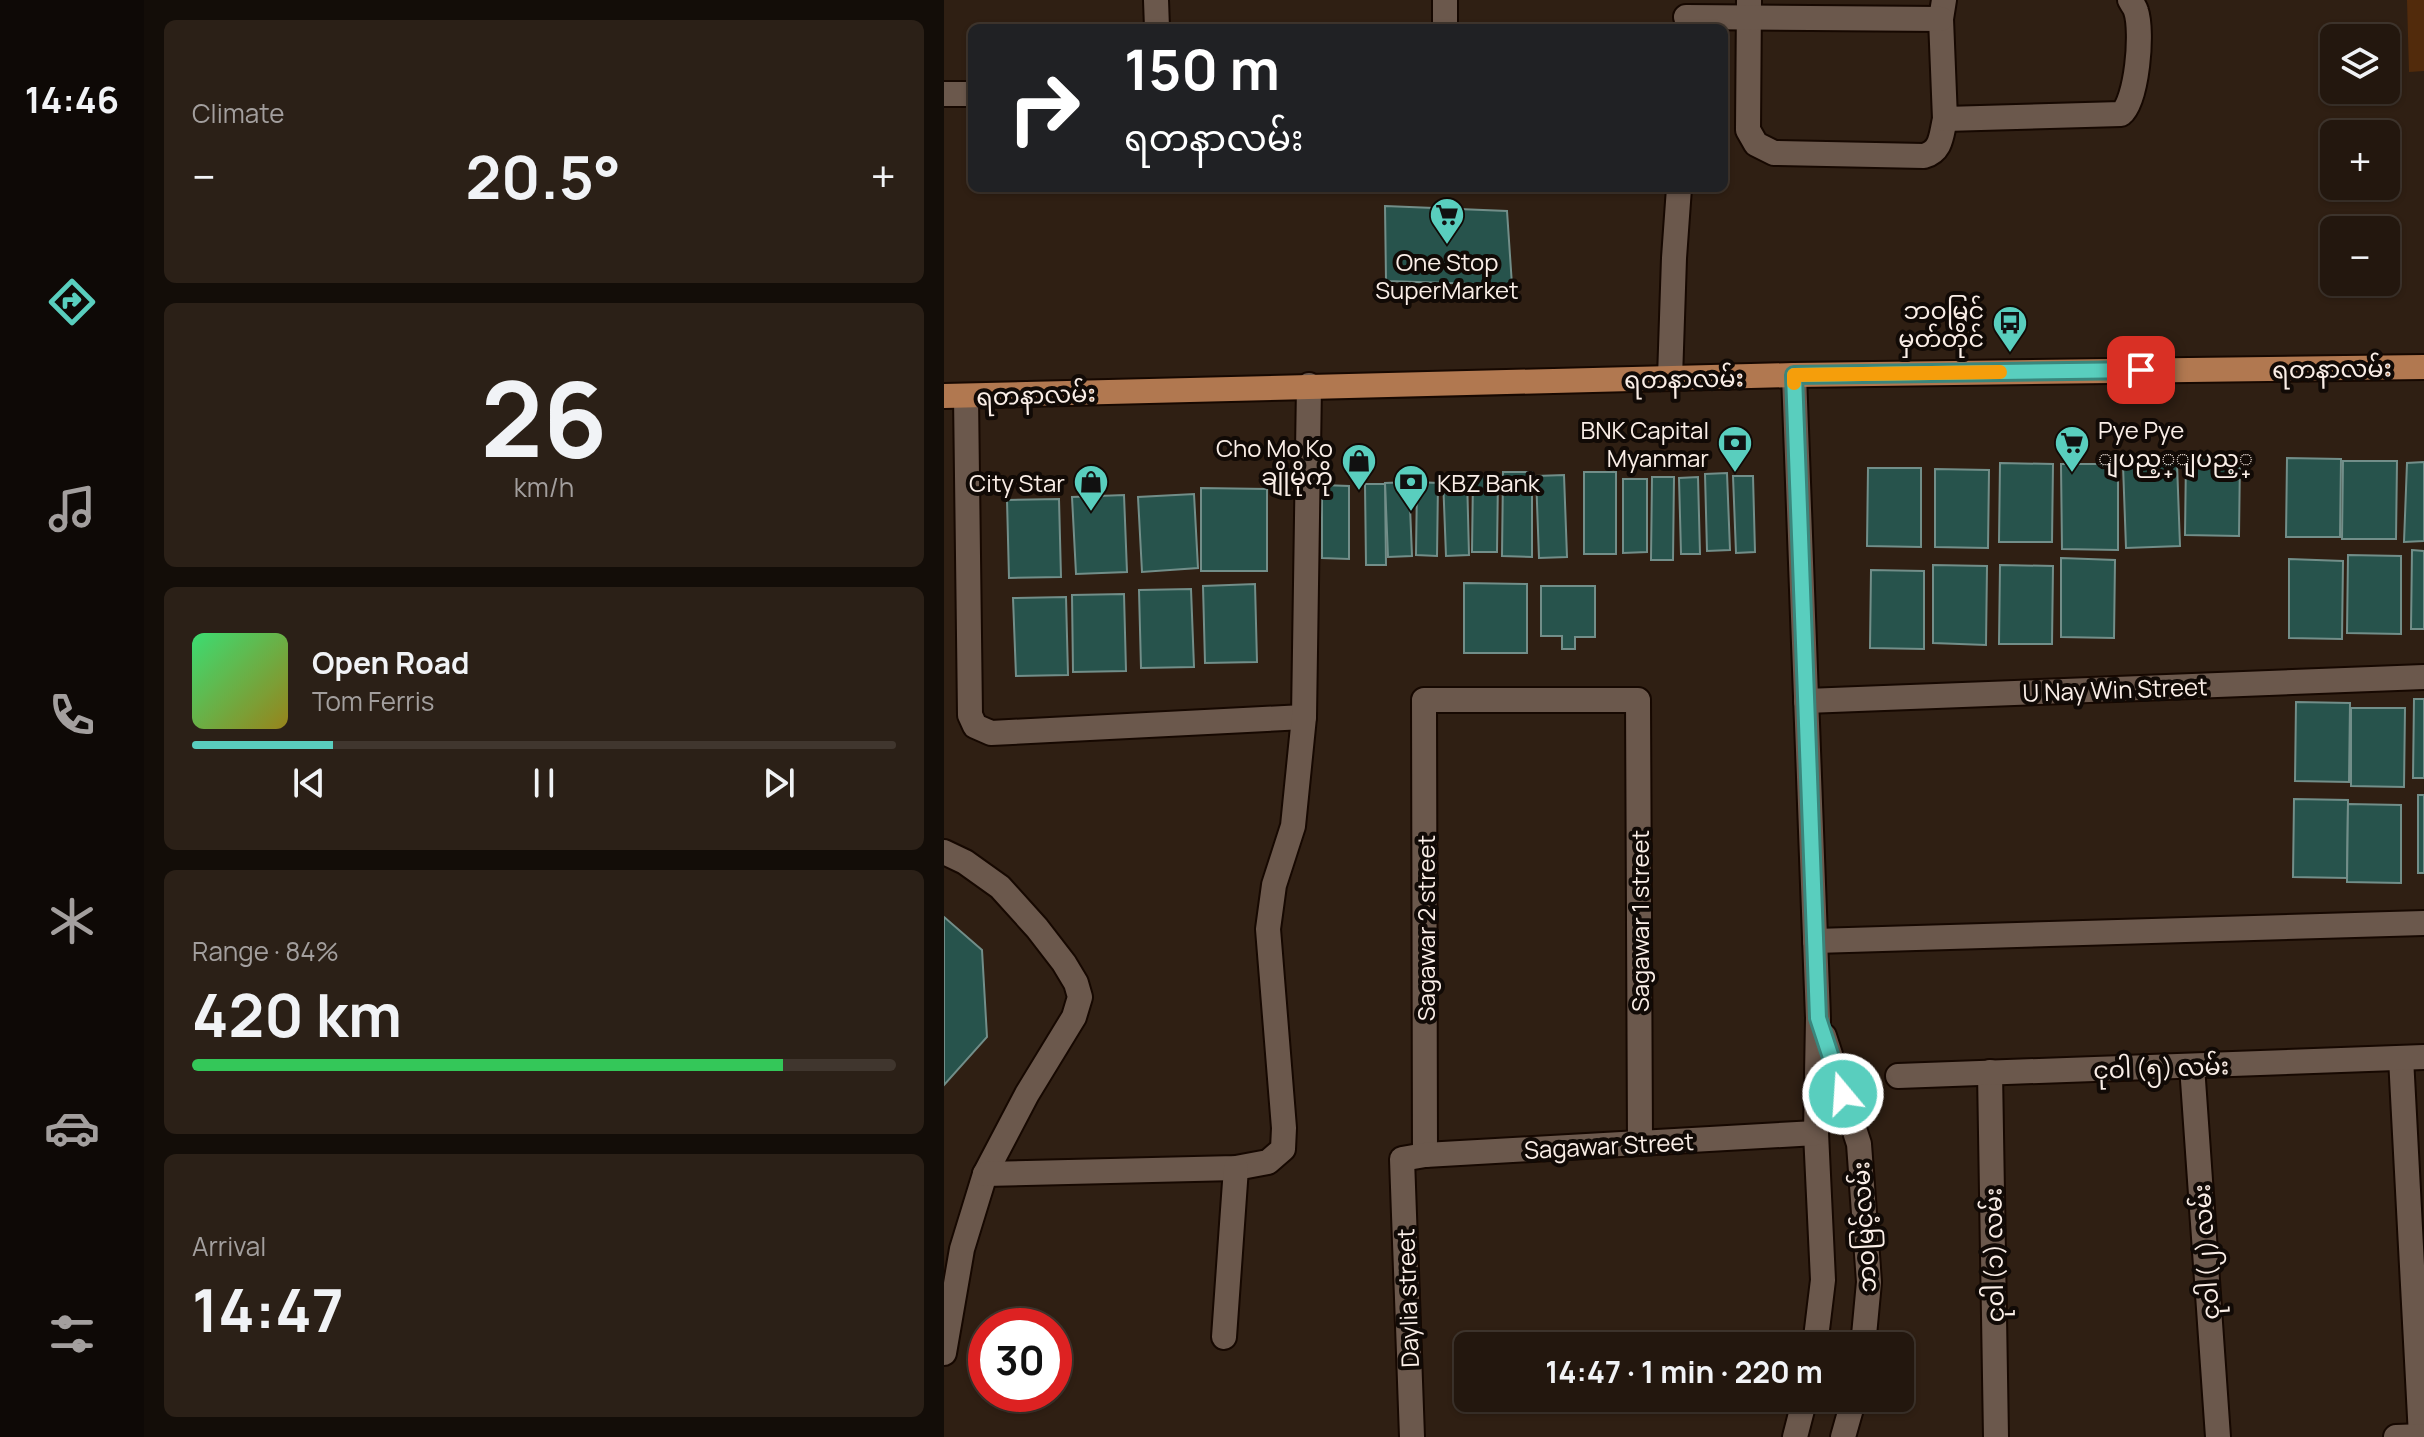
<!DOCTYPE html>
<html lang="en">
<head>
<meta charset="utf-8">
<style>
	:root { --surface:#23170e; --page:#2b2017; --text:#f1f3f6; --muted:#a39f9e; --line:#40362e; --accent:#59cebe }
	body { margin:0; font-family:Manrope,"Noto Sans Myanmar",sans-serif; background:var(--page); color:var(--text); height:100vh; display:flex; flex-direction:column; font-size:30px; white-space:nowrap }
	* { box-sizing:border-box; margin:0 }
	p { font-size:26px; color:var(--muted) }
	.icon { flex:none; width:44px; height:44px; fill:none; stroke:currentColor; stroke-width:2; stroke-linecap:round; stroke-linejoin:round }
	.map { position:relative; flex:1; overflow:hidden }
	.sheet { display:flex; flex-direction:column; gap:20px; padding:20px; background:#130d08; width:800px }
	.sheet>* { flex:none }
	.hud { position:absolute; left:24px; top:24px; width:760px; height:168px; border-radius:12px; box-shadow:0 2px 6px #0004,0 0 0 2px var(--line); background:#202124; color:#fff; overflow:hidden }
	.buttons { position:absolute; left:1376px; top:24px; display:grid; gap:16px }
	.buttons a { display:grid; place-items:center; width:80px; height:80px; border-radius:12px; background:var(--surface); box-shadow:0 2px 6px #0004,0 0 0 2px var(--line); font-size:40px }
	.speed { position:absolute; left:24px; top:1308px; display:flex; gap:16px; font-size:40px; font-weight:700; text-align:center }
	.speed>* { display:grid; place-content:center; width:104px; height:104px; border-radius:50%; background:var(--surface); box-shadow:0 2px 6px #0004,0 0 0 2px var(--line); line-height:1 }
	.speed .limit { border:12px solid #d22; background:#fff; color:#111 }
	.pin { position:absolute; display:grid; place-items:center; width:68px; height:68px; color:#fff; margin:-34px; border-radius:16px; box-shadow:0 4px 12px #0006 }
	.me { position:absolute; width:88px; margin:-44px; rotate:342deg; stroke-linejoin:round; filter:drop-shadow(0 0 6px #0008) }
	.turn { display:flex; align-items:center; gap:28px; height:168px; padding:0 24px; font-size:36px }
	.turn .icon { width:104px; height:104px; stroke-width:2.5 }
	.turn b { display:block; font-size:56px; line-height:68px }
	.big { font-size:60px; font-weight:700; line-height:1.1 }
	.sheet .card { flex:1; display:flex; flex-direction:column; justify-content:center; gap:12px; min-width:0; padding:0 28px; border-radius:12px; background:var(--page) }
	.sheet .dial { align-items:center; gap:0 }
	.dial b { font-size:104px; line-height:1 }
	.song { display:flex; align-items:center; gap:24px }
	.cover { width:96px; height:96px; border-radius:12px; background:linear-gradient(135deg,hsl(140 70% 55%),hsl(50 70% 35%)) }
	.played { height:8px; border-radius:4px; background:linear-gradient(90deg,var(--accent) 20%,var(--line) 20%) }
	.keys { display:flex; justify-content:space-around; direction:ltr }
	.heat { display:flex; justify-content:space-between; align-items:center; font-size:44px; direction:ltr }
	.charge { height:12px; border-radius:6px; background:linear-gradient(90deg,#34c759 84%,var(--line) 0) }
	.trip { position:absolute; left:510px; top:1332px; width:460px; height:80px; border-radius:12px; background:var(--surface); box-shadow:0 2px 6px #0004,0 0 0 2px var(--line); font-weight:700; line-height:80px; text-align:center }
	main { display:flex; flex:1; min-height:0 }
	.tabs { display:flex; flex-direction:column; width:144px; justify-content:space-around; align-items:center; background:#0e0906; color:var(--muted) }
	.tabs .icon { width:56px; height:56px }
	.tabs .current { color:var(--accent) }
	.tabs b { font-size:36px; color:var(--text) }
	.map>svg:first-child { display:block }
	.green { fill:#522b0c }
	.building { fill:#27534c; stroke:#728e89; stroke-width:2 }
	.lines { fill:none; stroke-linecap:round; stroke-linejoin:round }
	.minor-casing { stroke:#160801; stroke-width:28 }
	.major-casing { stroke:#160801; stroke-width:28 }
	.minor { stroke:#6b584c; stroke-width:24 }
	.major { stroke:#b17850; stroke-width:24 }
	.route-casing { stroke:#3a867c; stroke-width:20 }
	.route { stroke:#59cebe; stroke-width:14 }
	.slow { stroke:#f59e0b; stroke-width:14 }
	.labels { text-anchor:middle; dominant-baseline:central; stroke-width:8; stroke-linejoin:round; paint-order:stroke }
	.poi-label { font-size:24px; fill:#faeee7; stroke:#110a06; text-anchor:end }
	.street-label { font-size:24px; fill:#faeee7; stroke:#110a06 }
</style>
</head>
<body>
<main>
<nav class="tabs">
<b>14:46</b>
<svg class="icon current" aria-label="directions" viewBox="0 0 24 24"><path d="M12 3l9 9-9 9-9-9zM9 14v-3h6M13 9l2 2-2 2"/></svg>
<svg class="icon" aria-label="music" viewBox="0 0 24 24"><path d="M9 18V5l10-2v13"/><circle cx="6" cy="18" r="3"/><circle cx="16" cy="16" r="3"/></svg>
<svg class="icon" aria-label="phone" viewBox="0 0 24 24"><path d="M5 4h4l2 5-3 2q2 4 5 5l2-3 5 2v4C11 20 4 13 5 4z"/></svg>
<svg class="icon" aria-label="climate" viewBox="0 0 24 24"><path d="M12 3v18M4 7l16 10M4 17L20 7"/></svg>
<svg class="icon" aria-label="car" viewBox="0 0 24 24"><path d="M5 17H2v-5l4-1 3-4h7l3 4 3 1v5h-3M9 17h6M6 11h13"/><circle cx="7" cy="17" r="2"/><circle cx="17" cy="17" r="2"/></svg>
<svg class="icon" aria-label="filters" viewBox="0 0 24 24"><path d="M4 7h16M4 17h16"/><circle cx="9" cy="7" r="2"/><circle cx="15" cy="17" r="2"/></svg>
</nav>
<section class="sheet">
<div class="card"><p>Climate</p>
<div class="heat"><a>−</a><b class="big">20.5°</b><a>+</a></div>
</div>
<div class="card dial"><b>26</b><p>km/h</p></div>
<div class="card">
<div class="song"><i class="cover"></i><div><b>Open Road</b><p>Tom Ferris</p></div></div>
<div class="played"></div>
<div class="keys"><svg class="icon" aria-label="previous" viewBox="0 0 24 24"><path d="M18 5L8 12l10 7zM5 5v14"/></svg><svg class="icon" aria-label="pause" viewBox="0 0 24 24"><path d="M8 5v14M16 5v14"/></svg><svg class="icon" aria-label="next" viewBox="0 0 24 24"><path d="M6 5l10 7-10 7zM19 5v14"/></svg></div>
</div>
<div class="card"><p>Range · 84%</p><b class="big">420 km</b><div class="charge"></div></div>
<div class="card"><p>Arrival</p><b class="big">14:47</b></div>
</section>
<div class="map">
<svg width="1480" height="1437" viewBox="0 0 1480 1437">
	<rect width="100%" height="100%" fill="#2f1f13"/>
	<polygon class="green" points="1463,0 1480,0 1480,71 1465,72"/>
	<g class="building">
		<polygon points="441,206 563,211 568,285 442,281"/>
		<polygon points="1242,457 1296,457 1295,536 1241,535"/>
		<polygon points="1343,458 1397,459 1396,537 1342,537"/>
		<polygon points="1399,461 1453,461 1452,539 1398,539"/>
		<polygon points="1480,462 1480,541 1460,542 1463,463"/>
		<polygon points="1056,463 1109,464 1108,542 1055,542"/>
		<polygon points="1233,463 1236,546 1182,548 1179,465"/>
		<polygon points="1117,464 1174,464 1174,550 1118,549"/>
		<polygon points="924,468 977,468 977,547 923,546"/>
		<polygon points="991,469 1045,470 1044,548 991,547"/>
		<polygon points="559,472 588,472 588,557 558,556"/>
		<rect x="640" y="472" width="32" height="82"/>
		<polygon points="783,473 786,550 763,551 761,474"/>
		<polygon points="620,475 623,557 595,558 592,476"/>
		<polygon points="523,476 525,555 502,556 499,478"/>
		<polygon points="529,476 554,477 553,552 528,552"/>
		<polygon points="789,476 809,476 811,552 792,553"/>
		<polygon points="708,477 730,477 729,560 707,560"/>
		<polygon points="754,477 756,554 737,554 735,478"/>
		<polygon points="679,479 703,479 703,552 679,553"/>
		<polygon points="465,482 468,556 444,557 441,483"/>
		<polygon points="473,482 494,483 493,556 472,555"/>
		<polygon points="421,484 441,484 442,565 422,565"/>
		<polygon points="378,485 405,486 405,559 378,558"/>
		<polygon points="257,488 323,489 323,571 257,571"/>
		<polygon points="250,494 254,568 198,572 194,497"/>
		<polygon points="180,495 183,572 132,574 128,497"/>
		<polygon points="115,499 117,577 65,578 63,500"/>
		<polygon points="1468,550 1480,551 1480,629 1467,629"/>
		<polygon points="1404,555 1457,556 1457,634 1403,633"/>
		<polygon points="1117,558 1171,560 1170,638 1117,637"/>
		<polygon points="1345,559 1399,561 1398,639 1345,638"/>
		<polygon points="989,565 1043,566 1042,645 989,643"/>
		<polygon points="1056,565 1109,566 1108,644 1055,644"/>
		<polygon points="927,570 980,571 980,649 926,648"/>
		<polygon points="520,583 583,584 583,653 520,653"/>
		<polygon points="311,584 313,662 261,663 259,586"/>
		<polygon points="597,586 651,586 651,637 631,637 631,649 618,649 618,636 597,636"/>
		<polygon points="247,589 250,667 197,668 195,590"/>
		<polygon points="180,594 182,671 129,672 128,595"/>
		<polygon points="122,597 124,675 72,676 69,598"/>
		<polygon points="1470,699 1480,699 1480,778 1469,778"/>
		<polygon points="1352,702 1406,703 1405,782 1351,781"/>
		<polygon points="1407,708 1461,708 1460,787 1407,786"/>
		<rect x="1474" y="795" width="6" height="78"/>
		<polygon points="1350,799 1404,800 1403,878 1349,877"/>
		<polygon points="1404,804 1457,805 1457,883 1403,882"/>
		<polygon points="0,917 38,950 43,1037 0,1085"/>
	</g>
	<g class="lines">
		<defs>
			<g id="minor">
				<polyline points="212,0 213,28"/>
				<polyline points="501,0 501,28"/>
				<path d="M 805,0 L 804,130 L 812,144 L 830,153 L 980,156 C 998,151 997,135 1001,119"/>
				<path d="M 1000,0 L 997,19 L 1001,119 L 1177,114 C 1193,101 1199,32 1192,11 C 1191,7 1188,4 1186,0"/>
				<polyline points="742,17 997,19"/>
				<polyline points="0,94 28,94"/>
				<polyline points="850,375 874,1018 872,1133 879,1280 871,1346"/>
				<polyline points="726,378 730,258 735,188"/>
				<polyline points="22,396 26,715 31,726 47,733 360,717"/>
				<polyline points="862,701 1480,677"/>
				<polyline points="0,852 21,862 56,887 93,928 120,963 132,983 136,997 130,1017 83,1094 41,1174 18,1249 0,1353"/>
				<polyline points="871,941 1480,923"/>
				<polyline points="880,1036 915,1144 925,1282 919,1346"/>
				<polyline points="1457,1058 1477,1436"/>
				<polyline points="1248,1066 1274,1437"/>
				<polyline points="1046,1072 1052,1437"/>
				<polyline points="954,1076 1480,1057"/>
				<polyline points="481,1155 480,700 694,700 696,1143"/>
				<polyline points="41,1174 292,1168 324,1162 339,1149 340,1128 324,929 330,885 349,826 360,717 365,385"/>
				<polyline points="280,1337 292,1168"/>
				<polyline points="468,1437 458,1159 481,1155 872,1133"/>
				<polyline points="851,1437 861,1398"/>
				<polyline points="899,1437 910,1398"/>
				<polyline points="1452,1437 1480,1436"/>
			</g>
			<polyline id="major" points="0,396 850,375 1480,367"/>
		</defs>
		<use href="#minor" class="minor-casing"/>
		<use href="#major" class="major-casing"/>
		<use href="#minor" class="minor"/>
		<use href="#major" class="major"/>
	</g>
	<g class="lines">
		<defs>
			<polyline id="route" points="899,1094 874,1018 850,375 1197,370"/>
		</defs>
		<use href="#route" class="route-casing"/>
		<use href="#route" class="route"/>
		<polyline class="slow" points="850,383 850,375 1056,372"/>
	</g>
	<defs>
		<symbol id="supermarket-pin" viewBox="-11 -11 22 30"><path d="M0 17L-7.5 6A9.5 9.5 0 1 1 7.5 6Z" fill="#59cebe" stroke="#110a06"/><path d="M-6-5.5h2.5l.6 2H6L4.5 2H-2.5L-4.4-4H-6ZM-1.5 3.2a1.3 1.3 0 1 0 .1 0ZM3 3.2a1.3 1.3 0 1 0 .1 0Z" fill="#111"/></symbol>
		<symbol id="bus-pin" viewBox="-11 -11 22 30"><path d="M0 17L-7.5 6A9.5 9.5 0 1 1 7.5 6Z" fill="#59cebe" stroke="#110a06"/><path d="M-5-6H5V4H4V6H2V4H-2V6H-4V4H-5ZM-3.5-4V0h7V-4ZM-3.5 1.2v1.5H-2V1.2ZM2 1.2v1.5H3.5V1.2Z" fill="#111"/></symbol>
		<symbol id="bank-pin" viewBox="-11 -11 22 30"><path d="M0 17L-7.5 6A9.5 9.5 0 1 1 7.5 6Z" fill="#59cebe" stroke="#110a06"/><path d="M-6-4H6V4H-6ZM0-2.3a2.3 2.3 0 1 0 0 4.6a2.3 2.3 0 1 0 0-4.6Z" fill="#111"/></symbol>
		<symbol id="shop-pin" viewBox="-11 -11 22 30"><path d="M0 17L-7.5 6A9.5 9.5 0 1 1 7.5 6Z" fill="#59cebe" stroke="#110a06"/><path d="M-5-2.5h2.3a2.7 3.5 0 0 1 5.4 0H5L5.5 6h-11ZM-1.5-2.5h3a1.5 2.3 0 0 0-3 0Z" fill="#111"/></symbol>
	</defs>
	<g fill-rule="evenodd">
		<use href="#supermarket-pin" x="483" y="195" width="40" height="54"/>
		<use href="#bus-pin" x="1046" y="303" width="40" height="54"/>
		<use href="#bank-pin" x="771" y="423" width="40" height="54"/>
		<use href="#supermarket-pin" x="1108" y="423" width="40" height="54"/>
		<use href="#shop-pin" x="395" y="441" width="40" height="54"/>
		<use href="#shop-pin" x="127" y="462" width="40" height="54"/>
		<use href="#bank-pin" x="447" y="462" width="40" height="54"/>
	</g>
	<g class="labels">
		<g class="poi-label">
			<text x="503" y="261" text-anchor="middle">One Stop<tspan x="503" dy="28">SuperMarket</tspan></text>
			<text x="1040" y="309">ဘဝမြင့်<tspan x="1040" dy="28">မှတ်တိုင်</tspan></text>
			<text x="765" y="429">BNK Capital<tspan x="765" dy="28">Myanmar</tspan></text>
			<text x="1154" y="429" text-anchor="start">Pye Pye<tspan x="1154" dy="28">ျပည့္ျပည့္</tspan></text>
			<text x="389" y="447">Cho Mo Ko<tspan x="389" dy="28">ချိုမိုကို</tspan></text>
			<text x="121" y="482">City Star</text>
			<text x="493" y="482" text-anchor="start">KBZ Bank</text>
		</g>
		<g class="street-label">
			<text transform="translate(1388 368) rotate(-1)">ရတနာလမ်း</text>
			<text transform="translate(740 378) rotate(-1)">ရတနာလမ်း</text>
			<text transform="translate(92 394) rotate(-2)">ရတနာလမ်း</text>
			<text transform="translate(1171 689) rotate(-2)">U Nay Win Street</text>
			<text transform="translate(695 921) rotate(-90)">Sagawar 1 street</text>
			<text transform="translate(481 928) rotate(-90)">Sagawar 2 street</text>
			<text transform="translate(1217 1067) rotate(-2)">ငုဝါ (၅) လမ်း</text>
			<text transform="translate(665 1145) rotate(-3)">Sagawar Street</text>
			<text transform="translate(919 1227) rotate(-93)">ဘ၀မြင့်လမ်း</text>
			<text transform="translate(1261 1252) rotate(-94)">ငုဝါ (၂) လမ်း</text>
			<text transform="translate(1049 1255) rotate(-91)">ငုဝါ (၁) လမ်း</text>
			<text transform="translate(463 1298) rotate(-92)">Daylia street</text>
		</g>
	</g>
</svg>
<div class="buttons">
<a><svg class="icon" aria-label="layers" viewBox="0 0 24 24"><path d="M12 4l9 5-9 5-9-5zM3 14l9 5 9-5"/></svg></a>
<a>+</a>
<a>−</a>
</div>
<div class="speed"><div class="limit">30</div></div>
<div class="pin" style="left:1197px;top:370px;background:#d93025"><svg class="icon" aria-label="arrive" viewBox="0 0 24 24"><path d="M6 21V4h12l-3 4 3 4H6"/></svg></div>
<svg class="me" style="left:899px;top:1094px" viewBox="-20 -20 40 40"><circle r="17" fill="#59cebe" stroke="#fff" stroke-width="3"/><path d="M0-11L8 9 0 5-8 9z" fill="#fff"/></svg>
<div class="trip">14:47 · 1 min · 220 m</div>
<div class="hud">
<div class="turn"><svg class="icon" aria-label="right" viewBox="0 0 24 24"><path d="M7 20v-9h11M14 6l5 5-5 5"/></svg><div><b>150 m</b>ရတနာလမ်း</div></div>
</div>
</div>
</main>
</body>
</html>
